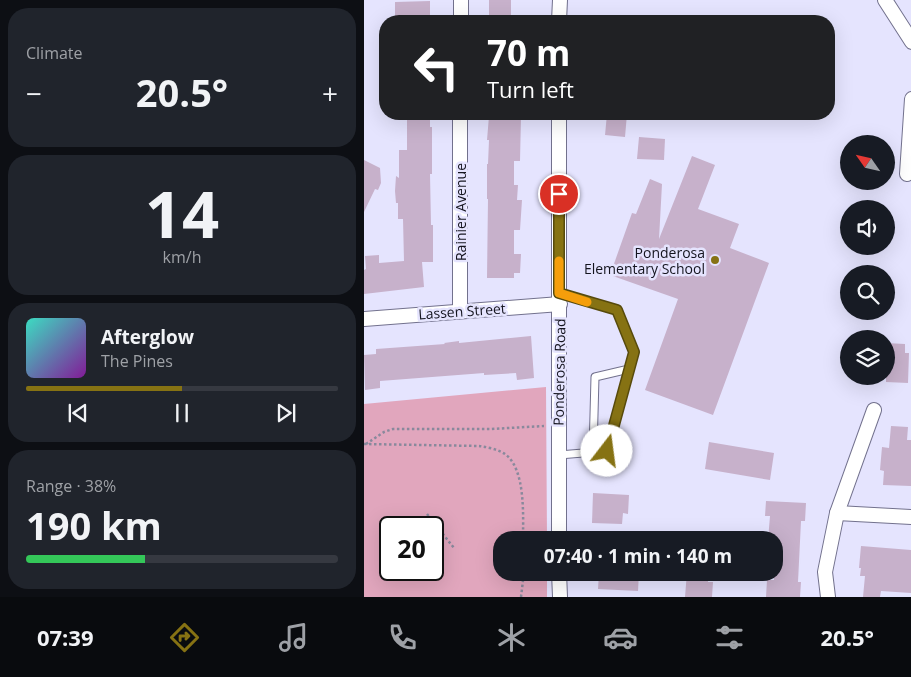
<!DOCTYPE html>
<html lang="en">
<head>
<meta charset="utf-8">
<style>
	:root { --surface:#171b24; --page:#20242c; --text:#f1f3f6; --muted:#9ea1a6; --line:#363941; --accent:#867213 }
	body { margin:0; font-family:"Open Sans",sans-serif; background:var(--page); color:var(--text); height:100vh; display:flex; flex-direction:column; font-size:19px; white-space:nowrap }
	* { box-sizing:border-box; margin:0 }
	p { font-size:16px; color:var(--muted) }
	.icon { flex:none; width:28px; height:28px; fill:none; stroke:currentColor; stroke-width:2; stroke-linecap:round; stroke-linejoin:round }
	.map { position:relative; flex:1; overflow:hidden }
	.panel { display:flex; flex-direction:column; gap:8px; padding:8px; background:#0d0f14; width:364px }
	.panel>* { flex:none }
	.top-card { position:absolute; left:15px; top:15px; width:456px; height:105px; border-radius:20px; box-shadow:0 5px 20px #0002; background:#202124; color:#fff; overflow:hidden }
	.needle { width:32px; rotate:304deg }
	.tools { position:absolute; left:476px; top:135px; display:grid; gap:10px }
	.tools a { display:grid; place-items:center; width:55px; height:55px; border-radius:50%; background:var(--surface); box-shadow:0 5px 20px #0002; font-size:25px }
	.speed { position:absolute; left:15px; top:516px; display:flex; gap:10px; font-size:25px; font-weight:700; text-align:center }
	.speed>* { display:grid; place-content:center; width:65px; height:65px; border-radius:50%; background:var(--surface); box-shadow:0 5px 20px #0002; line-height:1 }
	.speed .limit { border:2px solid #111; border-radius:8px; background:#fff; color:#111 }
	.pin { position:absolute; display:grid; place-items:center; width:42px; height:42px; color:#fff; margin:-21px; border:2px solid #fff; border-radius:50%; box-shadow:0 1px 5px #0007 }
	.me { position:absolute; width:55px; margin:-28px; rotate:15deg; stroke-linejoin:round; filter:drop-shadow(0 0 4px #0008) }
	.turn { display:flex; align-items:center; gap:18px; height:105px; padding:0 25px; font-size:22px }
	.turn .icon { width:65px; height:65px; stroke-width:2.5 }
	.turn b { display:block; font-size:35px; line-height:42px }
	.big { font-size:38px; font-weight:700; line-height:1.1 }
	.panel .widget { flex:1; display:flex; flex-direction:column; justify-content:center; gap:8px; min-width:0; padding:0 18px; border-radius:20px; background:var(--page) }
	.panel .dial { align-items:center; gap:0 }
	.dial b { font-size:65px; line-height:1 }
	.song { display:flex; align-items:center; gap:15px }
	.cover { width:60px; height:60px; border-radius:8px; background:linear-gradient(135deg,hsl(170 70% 55%),hsl(290 70% 35%)) }
	.played { height:5px; border-radius:2px; background:linear-gradient(90deg,var(--accent) 50%,var(--line) 50%) }
	.keys { display:flex; justify-content:space-around; direction:ltr }
	.heat { display:flex; justify-content:space-between; align-items:center; font-size:28px; direction:ltr }
	.charge { height:8px; border-radius:4px; background:linear-gradient(90deg,#34c759 38%,var(--line) 0) }
	.trip { position:absolute; left:129px; top:531px; width:290px; height:50px; border-radius:20px; background:var(--surface); box-shadow:0 5px 20px #0002; font-weight:700; line-height:50px; text-align:center }
	.tabs { display:flex; height:80px; justify-content:space-around; align-items:center; background:#090b0e; color:var(--muted) }
	.tabs .icon { width:35px; height:35px }
	.tabs .on { color:var(--accent) }
	.tabs b { font-size:22px; color:var(--text) }
	main { display:flex; flex:1; min-height:0 }
	.map>svg:first-child { display:block }
	.green { fill:#e1a6bd; fill-rule:evenodd }
	.building { fill:#c7b1cb }
	.lines { fill:none; stroke-linecap:round; stroke-linejoin:round }
	.lane-casing { stroke:#72718d; stroke-width:9 }
	.street-casing { stroke:#72718d; stroke-width:16 }
	.path { stroke:#89899c; stroke-width:2.5; stroke-dasharray:2.5 2.5; stroke-linecap:butt }
	.lane { stroke:#fff; stroke-width:7 }
	.street { stroke:#fff; stroke-width:14 }
	.route-casing { stroke:#574a0c; stroke-width:12 }
	.route { stroke:#867213; stroke-width:9 }
	.slow { stroke:#f59e0b; stroke-width:9 }
	.poi-dot { fill:#867213; stroke:#e5e4fe; stroke-width:2 }
	.labels { text-anchor:middle; dominant-baseline:central; stroke-width:5; stroke-linejoin:round; paint-order:stroke }
	.street-label { font-size:14px; fill:#14141e; stroke:#e5e4fe }
	.poi-label { font-size:14px; fill:#14141e; stroke:#e5e4fe; text-anchor:end }
</style>
</head>
<body>
<main>
<section class="panel">
<div class="widget"><p>Climate</p>
<div class="heat"><a>−</a><b class="big">20.5°</b><a>+</a></div>
</div>
<div class="widget dial"><b>14</b><p>km/h</p></div>
<div class="widget">
<div class="song"><i class="cover"></i><div><b>Afterglow</b><p>The Pines</p></div></div>
<div class="played"></div>
<div class="keys"><svg class="icon" aria-label="previous" viewBox="0 0 24 24"><path d="M18 5L8 12l10 7zM5 5v14"/></svg><svg class="icon" aria-label="pause" viewBox="0 0 24 24"><path d="M8 5v14M16 5v14"/></svg><svg class="icon" aria-label="next" viewBox="0 0 24 24"><path d="M6 5l10 7-10 7zM19 5v14"/></svg></div>
</div>
<div class="widget"><p>Range · 38%</p><b class="big">190 km</b><div class="charge"></div></div>
</section>
<div class="map">
<svg width="548" height="597" viewBox="0 0 548 597">
	<rect width="100%" height="100%" fill="#e5e4fe"/>
	<path class="green" d="M 182,387 L 183,540 L 138,540 L 138,572 L 183,573 L 183,597 L 0,597 L 0,404 ZM 26,528 L 69,528 L 69,570 L 26,570 Z"/>
	<g class="building">
		<rect x="125" y="0" width="22" height="21"/>
		<polygon points="66,1 66,21 31,21 31,2"/>
		<polygon points="43,114 66,114 66,127 68,127 68,174 66,174 67,225 69,225 69,262 58,262 60,287 0,294 0,270 2,269 1,256 15,255 15,263 40,261 39,219 34,219 34,203 32,203 31,191 32,176 35,178 35,150 43,150"/>
		<polygon points="243,114 263,114 261,137 241,135"/>
		<polygon points="125,116 157,116 156,161 150,161 150,185 154,185 153,200 158,200 156,230 150,230 150,254 157,254 156,273 150,273 150,278 123,278 124,199 123,199 123,164 124,164 125,140 123,140"/>
		<polygon points="275,137 301,139 300,160 273,159"/>
		<polygon points="328,156 351,165 334,209 375,224 366,248 405,263 349,415 281,390 314,299 246,275 268,213 272,214 286,179 298,184 295,239"/>
		<polygon points="0,160 16,168 17,183 14,190 11,189 0,212"/>
		<polygon points="167,336 170,378 153,380 152,373 120,375 120,373 16,381 16,388 1,390 0,355 12,354 12,349 81,344 80,343 95,341 95,343"/>
		<polygon points="522,343 541,344 541,353 545,353 544,383 522,382"/>
		<polygon points="527,426 544,427 543,440 548,440 548,486 519,485 520,471 516,470 518,447 525,448"/>
		<polygon points="345,442 410,453 406,480 341,469"/>
		<polygon points="229,493 265,495 264,514 259,513 258,524 228,523"/>
		<polygon points="402,501 442,503 441,521 437,521 434,582 437,582 436,597 402,597 403,580 410,580 410,540 404,540 406,516 401,516"/>
		<polygon points="497,546 548,550 548,593 517,591 516,597 499,597 501,576 496,576 497,568 495,568"/>
		<polygon points="235,572 275,572 274,591 234,589"/>
		<polygon points="323,572 345,572 344,582 349,582 348,597 321,597"/>
	</g>
	<g class="lines">
		<defs>
			<g id="lane">
				<polyline points="229,452 231,377 265,369"/>
				<polyline points="195,455 243,451 270,352 253,310 195,293"/>
			</g>
			<g id="street">
				<polyline points="521,0 548,42"/>
				<polyline points="97,21 97,0"/>
				<polyline points="195,21 196,0"/>
				<polyline points="543,174 548,99"/>
				<polyline points="96,311 96,114"/>
				<polyline points="0,319 196,304"/>
				<polyline points="473,513 548,517"/>
				<polyline points="195,540 195,114"/>
				<polyline points="195,572 196,597"/>
				<polyline points="464,597 461,572 473,513 510,410"/>
			</g>
		</defs>
		<use href="#lane" class="lane-casing"/>
		<use href="#street" class="street-casing"/>
		<g class="path">
			<path d="M 0,444 L 115,446 C 123,447 133,449 141,454 C 162,469 159,517 159,540"/>
			<polyline points="2,444 20,432 29,429 127,429 180,426"/>
			<polyline points="63,514 90,548"/>
			<polyline points="157,597 160,572"/>
		</g>
		<use href="#lane" class="lane"/>
		<use href="#street" class="street"/>
	</g>
	<g class="lines">
		<defs>
			<polyline id="route" points="195,194 195,293 253,310 270,352 243,451"/>
		</defs>
		<use href="#route" class="route-casing"/>
		<use href="#route" class="route"/>
		<polyline class="slow" points="195,261 195,293 223,302"/>
	</g>
	<circle class="poi-dot" cx="351" cy="260" r="5"/>
	<g class="labels">
		<g class="street-label">
			<text transform="translate(96 212) rotate(-90)">Rainier Avenue</text>
			<text transform="translate(98 311) rotate(-4)">Lassen Street</text>
			<text transform="translate(195 372) rotate(-89)">Ponderosa Road</text>
		</g>
		<g class="poi-label">
			<text x="341" y="252">Ponderosa<tspan x="341" dy="16">Elementary School</tspan></text>
		</g>
	</g>
</svg>
<div class="tools">
<a><svg class="needle" viewBox="-14 -14 28 28"><path d="M0-13l5 13h-10z" fill="#e53935"/><path d="M0 13l5-13h-10z" fill="#9ea1a6"/></svg></a>
<a><svg class="icon" aria-label="sound" viewBox="0 0 24 24"><path d="M4 9h4l5-4v14l-5-4H4zM17 9q2 3 0 6"/></svg></a>
<a><svg class="icon" aria-label="search" viewBox="0 0 24 24"><circle cx="10" cy="10" r="6"/><path d="M15 15l6 6"/></svg></a>
<a><svg class="icon" aria-label="layers" viewBox="0 0 24 24"><path d="M12 4l9 5-9 5-9-5zM3 14l9 5 9-5"/></svg></a>
</div>
<div class="speed"><div class="limit">20</div></div>
<div class="pin" style="left:195px;top:194px;background:#d93025"><svg class="icon" aria-label="arrive" viewBox="0 0 24 24"><path d="M6 21V4h12l-3 4 3 4H6"/></svg></div>
<svg class="me" style="left:243px;top:451px" viewBox="-20 -20 40 40"><circle r="19" fill="#fff"/><path d="M0-13L10 11 0 6-10 11z" fill="#867213"/></svg>
<div class="trip">07:40 · 1 min · 140 m</div>
<div class="top-card">
<div class="turn"><svg class="icon" aria-label="left" viewBox="0 0 24 24"><path d="M17 20v-9H6M10 6l-5 5 5 5"/></svg><div><b>70 m</b>Turn left</div></div>
</div>
</div>
</main>
<nav class="tabs">
<b>07:39</b>
<svg class="icon on" aria-label="directions" viewBox="0 0 24 24"><path d="M12 3l9 9-9 9-9-9zM9 14v-3h6M13 9l2 2-2 2"/></svg>
<svg class="icon" aria-label="music" viewBox="0 0 24 24"><path d="M9 18V5l10-2v13"/><circle cx="6" cy="18" r="3"/><circle cx="16" cy="16" r="3"/></svg>
<svg class="icon" aria-label="phone" viewBox="0 0 24 24"><path d="M5 4h4l2 5-3 2q2 4 5 5l2-3 5 2v4C11 20 4 13 5 4z"/></svg>
<svg class="icon" aria-label="climate" viewBox="0 0 24 24"><path d="M12 3v18M4 7l16 10M4 17L20 7"/></svg>
<svg class="icon" aria-label="car" viewBox="0 0 24 24"><path d="M5 17H2v-5l4-1 3-4h7l3 4 3 1v5h-3M9 17h6M6 11h13"/><circle cx="7" cy="17" r="2"/><circle cx="17" cy="17" r="2"/></svg>
<svg class="icon" aria-label="filters" viewBox="0 0 24 24"><path d="M4 7h16M4 17h16"/><circle cx="9" cy="7" r="2"/><circle cx="15" cy="17" r="2"/></svg>
<b>20.5°</b>
</nav>
</body>
</html>
